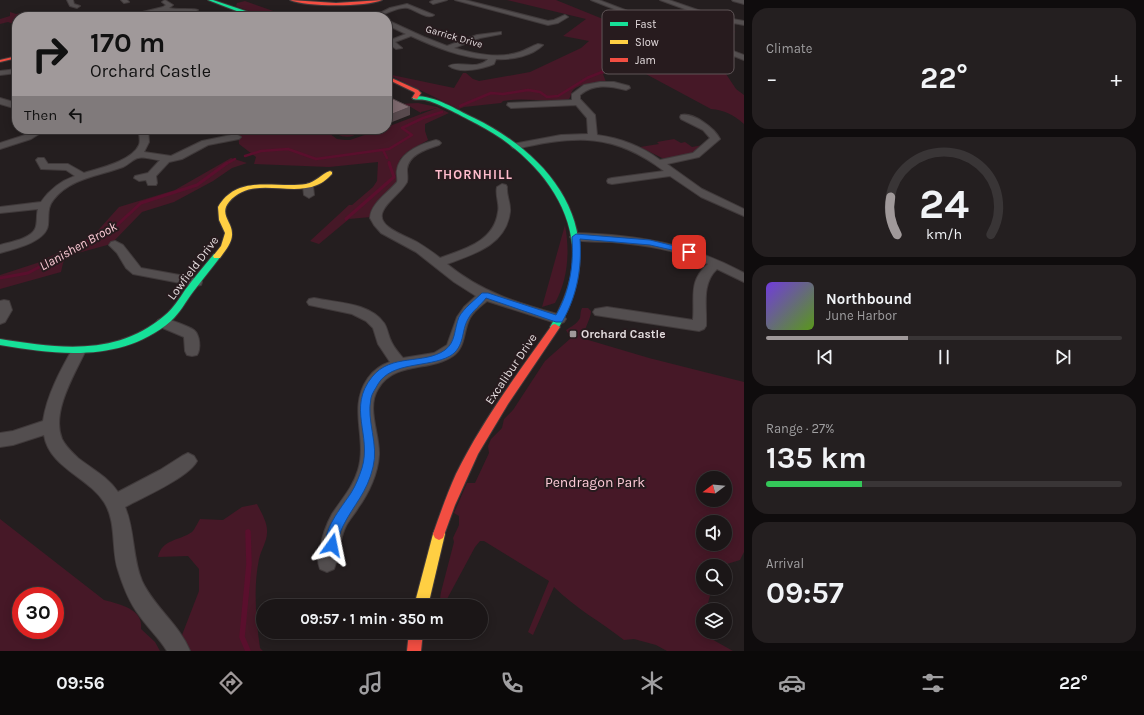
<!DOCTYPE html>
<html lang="en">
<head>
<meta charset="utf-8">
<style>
	:root { --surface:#1b1617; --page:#241f20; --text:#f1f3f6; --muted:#a09fa1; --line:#393536; --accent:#a0999a }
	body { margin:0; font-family:Karla,sans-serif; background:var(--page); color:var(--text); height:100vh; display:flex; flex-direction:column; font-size:15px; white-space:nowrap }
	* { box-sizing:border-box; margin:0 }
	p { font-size:13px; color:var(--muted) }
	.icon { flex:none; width:22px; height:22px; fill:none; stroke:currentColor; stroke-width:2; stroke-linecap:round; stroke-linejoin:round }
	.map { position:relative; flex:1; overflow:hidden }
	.panel { display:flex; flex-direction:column; gap:8px; padding:8px; background:#0f0c0d; width:400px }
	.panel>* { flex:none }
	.guide { position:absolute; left:12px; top:12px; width:380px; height:122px; border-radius:16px; box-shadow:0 2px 10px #0003,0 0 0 1px var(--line); background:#a0999a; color:#111; overflow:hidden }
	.needle { width:26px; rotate:254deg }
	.fabs { position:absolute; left:696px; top:471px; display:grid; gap:8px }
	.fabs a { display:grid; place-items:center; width:36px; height:36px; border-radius:50%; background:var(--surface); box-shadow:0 2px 10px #0003,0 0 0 1px var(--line); font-size:20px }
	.speed { position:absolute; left:12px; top:587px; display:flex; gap:8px; font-size:20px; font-weight:700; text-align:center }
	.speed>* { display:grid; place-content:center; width:52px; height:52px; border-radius:50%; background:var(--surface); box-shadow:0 2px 10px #0003,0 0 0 1px var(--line); line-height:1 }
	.speed .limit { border:6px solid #d22; background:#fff; color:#111 }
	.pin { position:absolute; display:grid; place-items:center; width:34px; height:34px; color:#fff; margin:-17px; border-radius:8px; box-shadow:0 2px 6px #0006 }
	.me { position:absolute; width:44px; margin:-22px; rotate:12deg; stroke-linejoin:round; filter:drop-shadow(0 0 3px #0008) }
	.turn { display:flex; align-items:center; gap:14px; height:84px; padding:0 12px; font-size:18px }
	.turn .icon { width:52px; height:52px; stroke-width:2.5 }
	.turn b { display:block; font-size:28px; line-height:34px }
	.then { display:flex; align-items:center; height:38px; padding:0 12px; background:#0003; gap:8px; font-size:15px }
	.big { font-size:30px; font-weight:700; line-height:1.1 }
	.panel .card { flex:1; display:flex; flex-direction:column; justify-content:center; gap:6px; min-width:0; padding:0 14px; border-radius:16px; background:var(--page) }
	.panel .dial { align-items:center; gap:0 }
	.dial svg { height:104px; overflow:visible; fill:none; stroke:var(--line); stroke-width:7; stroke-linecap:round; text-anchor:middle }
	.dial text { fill:var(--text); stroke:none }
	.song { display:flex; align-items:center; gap:12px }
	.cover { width:48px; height:48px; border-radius:6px; background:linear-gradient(135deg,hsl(260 70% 55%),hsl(90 70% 35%)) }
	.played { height:4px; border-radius:2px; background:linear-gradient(90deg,var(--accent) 40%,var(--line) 40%) }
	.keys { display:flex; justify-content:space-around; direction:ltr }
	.heat { display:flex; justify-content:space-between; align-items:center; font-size:22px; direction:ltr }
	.charge { height:6px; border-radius:3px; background:linear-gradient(90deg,#34c759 27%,var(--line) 0) }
	.trip { position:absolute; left:256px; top:599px; width:232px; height:40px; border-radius:20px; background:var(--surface); box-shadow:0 2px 10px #0003,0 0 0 1px var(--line); font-weight:700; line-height:40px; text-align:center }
	.tabs { display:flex; height:64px; justify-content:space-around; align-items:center; background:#0b0909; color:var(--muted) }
	.tabs .icon { width:28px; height:28px }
	.tabs .current { color:var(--accent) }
	.tabs b { font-size:18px; color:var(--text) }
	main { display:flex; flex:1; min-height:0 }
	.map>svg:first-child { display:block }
	.green { fill:#461827; fill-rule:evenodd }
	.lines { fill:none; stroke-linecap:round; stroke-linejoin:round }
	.stream-far3 { stroke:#5a0f2d; stroke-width:2 }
	.stream-far2 { stroke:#5a0f2d; stroke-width:2.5 }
	.stream-far1 { stroke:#5a0f2d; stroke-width:3 }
	.stream { stroke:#5a0f2d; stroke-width:5.5 }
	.street-casing { stroke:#403a3b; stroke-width:2 }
	.fast-casing { stroke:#403a3b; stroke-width:2 }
	.slow-casing { stroke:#403a3b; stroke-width:2 }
	.jam-casing { stroke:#403a3b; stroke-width:2 }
	.street { fill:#534e4f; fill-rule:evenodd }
	.fast { fill:#16e098; fill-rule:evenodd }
	.slow { fill:#ffcf43; fill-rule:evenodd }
	.jam { fill:#f24e42; fill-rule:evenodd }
	.shaded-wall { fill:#584a4e }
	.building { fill:#7e6a6f; stroke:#584a4e }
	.route { fill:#1a73e8; stroke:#114b97 }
	.poi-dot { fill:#a0999a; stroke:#271b1e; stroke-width:1.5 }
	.labels { text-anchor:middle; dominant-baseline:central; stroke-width:4; stroke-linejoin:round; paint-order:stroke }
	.far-street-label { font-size:10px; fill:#e3dbdd; stroke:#271b1e }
	.street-label { font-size:12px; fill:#e3dbdd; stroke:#271b1e }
	.poi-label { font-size:12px; font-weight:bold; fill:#e3dbdd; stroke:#271b1e; text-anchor:start }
	.far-district-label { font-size:13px; font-weight:bold; letter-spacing:1px; fill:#ffbccc; stroke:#271b1e }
	.water-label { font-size:13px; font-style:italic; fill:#fbcad5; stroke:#271b1e }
	.near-park-label { font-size:14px; fill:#fccad6; stroke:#271b1e }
	.key { fill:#271b1e; stroke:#5f5557; stroke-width:1 }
	.key-label { font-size:11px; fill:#e3dbdd }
</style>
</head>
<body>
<main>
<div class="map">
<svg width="744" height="651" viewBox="0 0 744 651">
	<rect width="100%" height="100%" fill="#241e1f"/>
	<g class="green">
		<path d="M 507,0 L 556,0 L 672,47 L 700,43 L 673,49 L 722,68 L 736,89 L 744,95 L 744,124 C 734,115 724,110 711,109 L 631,66 L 603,74 L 606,82 C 597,83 580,83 573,90 C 571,92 571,97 569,99 C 547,103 525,97 503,101 L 501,103 L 464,107 L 459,109 L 387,74 L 454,88 L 463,73 L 466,73 L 473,79 L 479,81 L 530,72 L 581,48 L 589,41 L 563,36 L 586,19 Z"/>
		<polygon points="245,1 276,12 262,16 236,6 237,3"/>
		<polygon points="30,11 12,21 17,22 17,25 8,22 0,24 0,19 10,16 10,12 16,14"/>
		<polygon points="717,27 736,32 722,34 719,36 721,37 705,38 706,35 715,31"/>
		<polygon points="418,103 437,107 449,113 425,124 425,131 428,140 407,152 400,159 399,178 397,182 371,217 349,219 319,244 310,241 349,205 352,205 373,187 377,181 378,162 329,167 254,164 256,157 239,144 238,129 257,135 276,129 323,129 337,139 345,140 350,140 382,129 387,129 387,127 437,108 421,112 421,113 409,106 406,107 398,104"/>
		<path d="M 329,129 L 355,129 L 360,132 C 350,140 338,137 329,129 Z"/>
		<polygon points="674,139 681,143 685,142 692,147 703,145 693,153 664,159 640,147 659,144 657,142"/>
		<polygon points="231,158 247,163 232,168 213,181 174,202 142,212 111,244 67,256 63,263 61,272 0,289 0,275 37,263 93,236 119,207 175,190"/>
		<path d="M 565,225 C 570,252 568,279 555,303 L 542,307 Z"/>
		<path d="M 582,308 L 588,308 L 591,311 C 591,320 582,330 585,339 L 649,358 L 744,382 L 744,552 L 740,560 L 727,564 L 729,571 L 725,576 L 725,566 L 703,566 L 703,588 L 712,588 L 707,607 L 709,610 L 703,610 L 703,632 L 710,632 L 708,637 L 733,651 L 667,651 L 656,645 L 634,639 L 624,640 C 601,622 575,608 554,587 L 533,635 L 528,632 L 549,581 L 484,541 L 480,541 L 475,547 L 447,599 L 445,606 L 439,606 L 441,592 L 454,542 L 453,538 L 459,525 L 459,516 L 454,513 L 467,483 L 475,483 L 489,453 L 488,446 L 491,439 L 502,428 L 504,419 L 513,410 L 545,361 L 571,338 L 566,330 C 571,327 578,323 580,318 C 581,314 580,312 582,308 ZM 703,478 L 725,478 L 725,500 L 703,500 ZM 703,522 L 725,522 L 725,544 L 703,544 Z"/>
		<path d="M 257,504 C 261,512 268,523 267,533 C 267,541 261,550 259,559 C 253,588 256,619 260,648 L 263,651 L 186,651 L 182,635 L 199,591 L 199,569 L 188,556 L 158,557 C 162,539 179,541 192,532 C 195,529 198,522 200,519 L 223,520 L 242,507 Z"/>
		<path d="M 0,519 L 104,600 C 119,604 144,609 141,629 L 155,642 L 160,651 L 0,651 ZM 21,596 L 55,596 L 55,630 L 21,630 Z"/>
	</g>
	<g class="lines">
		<polyline class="stream-far3" points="604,71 618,66 632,55 652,47"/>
		<g class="stream-far2">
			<polyline points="460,106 491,93 503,94 528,90 540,92 547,97 558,96 587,78 607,70"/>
			<polyline points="383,150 387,158"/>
			<polyline points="245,156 261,151 288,149 316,159 389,149 412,135 402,128 423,118 442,112"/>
			<polyline points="389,162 390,164"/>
			<polyline points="226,164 235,159"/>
		</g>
		<g class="stream-far1">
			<polyline points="346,219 394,177 389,163"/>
			<polyline points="0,278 28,273 116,226 141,203 197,185 227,163"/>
		</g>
		<polyline class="stream" points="248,532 249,564 242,637 248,651"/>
		<defs>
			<g id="street">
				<polygon points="67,0 73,0 74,4 80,6 77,8 70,6"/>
				<polygon points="121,0 127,0 129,2 124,3"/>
				<path d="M 165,0 L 173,5 L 169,8 C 176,10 195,8 198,10 C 188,17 175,11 163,11 C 150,11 136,17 122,17 L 163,7 L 166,5 L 162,2 Z"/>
				<polygon points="434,0 447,0 433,4 430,2"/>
				<polygon points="455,0 465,0 548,21 554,20 565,15 568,17 558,23 548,25"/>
				<polygon points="591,0 599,0 701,39 729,36 729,38 709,42 744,55 744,60"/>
				<polygon points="660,0 669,0 715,16 744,21 744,25 712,19"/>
				<polygon points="732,0 744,0 744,4 733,1"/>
				<path d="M 407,4 L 434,15 C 428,20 415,10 408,8 C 396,6 384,17 372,17 L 390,8 Z"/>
				<polygon points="316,13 333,17 298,17"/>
				<path d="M 387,20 L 424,37 L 447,46 L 477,35 L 501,32 L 501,34 L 480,38 L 454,48 C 475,54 499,59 520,52 C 526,50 532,46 538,44 L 543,45 C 532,56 512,60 496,59 L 494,64 C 482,69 460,74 449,66 C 457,60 478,71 488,59 C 462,58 435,47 411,36 L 395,42 L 402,48 L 396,49 L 390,45 L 388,41 L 406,34 L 387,25 Z"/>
				<polygon points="17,69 17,73 0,75 0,71"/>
				<path d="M 600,82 L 614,82 L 629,86 L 630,88 L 626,90 C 610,86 594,83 580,95 L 580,99 L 595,115 L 597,135 C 620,138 641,146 660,160 L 693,153 L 710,138 L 703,130 L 681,119 L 680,117 L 681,115 C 693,112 715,128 720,139 L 699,157 L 667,164 L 702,189 L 744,209 L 744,216 L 701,197 L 670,176 L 612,184 L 608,183 L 607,181 L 608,179 L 612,178 L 664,171 C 614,133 575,135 516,149 L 513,148 L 511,146 L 513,144 L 561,135 L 588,134 L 587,118 L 576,105 L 511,108 L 507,105 L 508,103 L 572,100 L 572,94 L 584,85 Z"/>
				<polygon points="0,98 17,103 17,109 0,104"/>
				<polygon points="35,129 47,129 31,139 0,149 0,143 25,135"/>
				<path d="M 138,129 L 148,129 L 149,142 L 144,152 L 171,156 L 202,141 L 236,134 L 241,137 L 239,139 L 208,145 L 182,159 L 169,162 L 156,176 L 157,183 L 156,185 L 148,185 L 146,180 L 139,181 L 134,178 L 135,176 L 148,173 L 160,160 C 154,160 143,156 138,158 C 133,159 128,165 123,167 C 99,176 71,178 54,199 C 47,207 49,215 48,225 C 46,242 14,249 0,253 L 0,245 C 10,242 30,239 35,229 C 38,223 36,215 38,209 L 0,213 L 0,207 L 41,202 C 50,189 61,181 75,176 L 66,170 L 41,169 L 36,160 L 38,158 L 44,158 L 48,164 L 68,164 L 84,173 C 100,168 132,161 139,145 C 141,140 139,134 138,129 Z"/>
				<path d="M 436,140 L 439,141 L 441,143 L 439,145 C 427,149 409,154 407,169 C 407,174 408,178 407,182 C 401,193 388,200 383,211 C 375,227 407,236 417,242 C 425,247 433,252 440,258 C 464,249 494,242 498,212 C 500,204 495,196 497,187 L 502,184 L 506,185 L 507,187 C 506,195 511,203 510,212 C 506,245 474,254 447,264 C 484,294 519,303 564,316 L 566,319 L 564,322 L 559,324 L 487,301 C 481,306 474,311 470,318 C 463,331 466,347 453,356 C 430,372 394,361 378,389 C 366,408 380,434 379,455 C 378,473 369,493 358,508 C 354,515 348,521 345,528 C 339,541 339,556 334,569 L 327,572 L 320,569 C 317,561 318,557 320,549 C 322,537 326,525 332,514 C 342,499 353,487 358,470 C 368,438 347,408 368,378 C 373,371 381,365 390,362 L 378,344 L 373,328 L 366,321 L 352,314 L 314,306 L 309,305 L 307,302 L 309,299 L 314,298 C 336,303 369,302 384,323 C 388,329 388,336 392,343 C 395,349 399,353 403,358 L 434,353 L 447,345 L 457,317 L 464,307 L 476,296 L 454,282 L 416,252 L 381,233 L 374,225 L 370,218 C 371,203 388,193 397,182 C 398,178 396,174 397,170 C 400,152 421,144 436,140 Z"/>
				<polygon points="308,183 313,186 314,195 309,198 304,195 303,186"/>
				<path d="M 576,233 C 637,235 689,243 744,273 L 744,282 L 717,269 C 701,284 707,306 706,326 L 704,329 L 699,331 L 595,315 L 593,312 L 595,309 L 607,307 L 693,320 C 695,297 688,281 708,264 C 677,250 645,245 612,242 C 599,241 584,243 572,239 L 570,237 L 572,235 Z"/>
				<polygon points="115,241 123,245 141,268 196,278 201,279 202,282 201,285 196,286 133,274 126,268 117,253 109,245 111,242"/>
				<polygon points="4,300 9,301 12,310 5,322 0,324 0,301"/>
				<path d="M 163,318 C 171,320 188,326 194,330 C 200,335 201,349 197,355 L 192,356 L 187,355 L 185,351 L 184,337 L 158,326 L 156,323 L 158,320 Z"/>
				<path d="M 78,347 L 83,348 L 85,352 C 74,375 51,413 62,439 C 66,447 72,452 78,458 C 92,469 108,477 118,492 L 160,470 L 182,456 L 188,453 L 194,456 L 197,461 C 189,477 142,498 125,507 C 135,530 132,557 142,581 C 154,607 179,624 190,651 L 167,651 C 159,638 147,627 139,615 C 129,602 123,586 118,570 C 111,549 117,522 104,502 C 88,477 49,467 44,435 L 13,445 L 0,447 L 0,433 L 13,431 L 43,421 C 47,395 60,371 73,348 Z"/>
			</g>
			<g id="fast">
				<polygon points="208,0 213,0 263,17 247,15"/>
				<path d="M 415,96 C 436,96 455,109 474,118 C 560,160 611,238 558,329 L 552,329 L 550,327 C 559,311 567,295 571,276 C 583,209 533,153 477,124 C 465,118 437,102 425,100 C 421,99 417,100 413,99 L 413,97 Z"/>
				<path d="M 214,254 L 217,254 L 221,256 C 212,268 202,280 193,292 C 186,301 180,313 171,321 C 122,363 58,355 0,345 L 0,339 C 57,348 116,357 164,316 C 173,309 179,299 185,290 C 194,278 204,266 214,254 Z"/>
			</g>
			<g id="slow">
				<path d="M 330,171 L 332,172 L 332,174 C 328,178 323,183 317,185 C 289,197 252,175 229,202 C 219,214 232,222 232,233 C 233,242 225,251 220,258 L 214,258 L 213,256 L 221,246 L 225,233 L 219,220 L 218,207 C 238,173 276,189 306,184 C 316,182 321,174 330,171 Z"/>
				<polygon points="439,528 443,530 445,534 428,606 414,606 433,534 435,530"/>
			</g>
			<g id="jam">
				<path d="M 290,0 L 336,3 L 382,0 C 366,7 306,7 290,0 Z"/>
				<polygon points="17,56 17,58 0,62 0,60"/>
				<polygon points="387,76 418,90 421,93 417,99 412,98 415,93 414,92 387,79"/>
				<path d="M 555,324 L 560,327 L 508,404 L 478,454 L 455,505 L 443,538 L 439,540 L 435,538 L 433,534 C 440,514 447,494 456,474 C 482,421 518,373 552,325 Z"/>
				<polygon points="409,632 423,632 421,651 407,651"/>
			</g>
		</defs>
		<use href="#street" class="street-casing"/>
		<use href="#fast" class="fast-casing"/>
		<use href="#slow" class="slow-casing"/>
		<use href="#jam" class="jam-casing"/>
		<use href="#street" class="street"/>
		<use href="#fast" class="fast"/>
		<use href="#slow" class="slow"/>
		<use href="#jam" class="jam"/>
	</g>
	<polygon class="shaded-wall" points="410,107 410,115 387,124 387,116"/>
	<polygon class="building" points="393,99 410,107 387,116 387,102"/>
	<path class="route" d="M 576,234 L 650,240 L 691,250 L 693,252 L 689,254 L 650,245 L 580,239 C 582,268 577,296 562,322 L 556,322 L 486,298 C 481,305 472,311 468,319 C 461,331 465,347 450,356 C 428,368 392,361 378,384 C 376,388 372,393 371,398 C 366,421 379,444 373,467 C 367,493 354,504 343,526 C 339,533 339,542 336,550 L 332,551 L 327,550 C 320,532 342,507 351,493 C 356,485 359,477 362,468 C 372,435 347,408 372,377 C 391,353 424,365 445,350 C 456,342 454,329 459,317 C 464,308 475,300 482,293 L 488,293 L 556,315 C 570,291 574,264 572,237 Z"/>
	<rect class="poi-dot" x="569" y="330" width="8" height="8" rx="2"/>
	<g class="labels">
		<g class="far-street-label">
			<text transform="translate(454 37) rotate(16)">Garrick Drive</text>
		</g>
		<g class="street-label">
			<text transform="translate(193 268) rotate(-53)">Lowfield Drive</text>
			<text transform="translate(511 369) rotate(-56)">Excalibur Drive</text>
		</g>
		<g class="poi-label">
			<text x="581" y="334">Orchard Castle</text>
		</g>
		<g class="far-district-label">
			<text x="474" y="174">THORNHILL</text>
		</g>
		<g class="water-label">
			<text transform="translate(78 246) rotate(-29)">Llanishen Brook</text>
		</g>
		<g class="near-park-label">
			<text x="595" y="482">Pendragon Park</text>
		</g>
	</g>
	<rect x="602" y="10" width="132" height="64" rx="6" class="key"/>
	<rect x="610" y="22" width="18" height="4" fill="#16e098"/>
	<rect x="610" y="40" width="18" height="4" fill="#ffcf43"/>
	<rect x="610" y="58" width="18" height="4" fill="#f24e42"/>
	<g class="key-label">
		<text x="635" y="28">Fast</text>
		<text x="635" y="46">Slow</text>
		<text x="635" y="64">Jam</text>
	</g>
</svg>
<div class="fabs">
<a><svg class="needle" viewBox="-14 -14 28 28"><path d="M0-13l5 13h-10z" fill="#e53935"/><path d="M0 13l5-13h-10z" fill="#a09fa1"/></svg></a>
<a><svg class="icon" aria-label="sound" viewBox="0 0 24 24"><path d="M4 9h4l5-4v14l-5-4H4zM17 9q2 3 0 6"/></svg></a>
<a><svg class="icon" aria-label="search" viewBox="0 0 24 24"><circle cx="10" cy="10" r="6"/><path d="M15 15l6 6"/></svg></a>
<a><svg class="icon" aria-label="layers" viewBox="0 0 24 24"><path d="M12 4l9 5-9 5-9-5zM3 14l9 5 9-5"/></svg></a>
</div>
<div class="speed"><div class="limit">30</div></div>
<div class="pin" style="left:689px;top:252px;background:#d93025"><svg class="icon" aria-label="arrive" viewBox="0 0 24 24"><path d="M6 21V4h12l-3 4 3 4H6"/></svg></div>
<svg class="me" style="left:332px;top:545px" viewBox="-20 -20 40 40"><path d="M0-17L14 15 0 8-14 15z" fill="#1a73e8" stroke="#fff" stroke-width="4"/></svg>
<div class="trip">09:57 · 1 min · 350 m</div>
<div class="guide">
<div class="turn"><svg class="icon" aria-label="right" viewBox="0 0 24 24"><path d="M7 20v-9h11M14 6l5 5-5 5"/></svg><div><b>170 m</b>Orchard Castle</div></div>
<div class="then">Then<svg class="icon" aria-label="left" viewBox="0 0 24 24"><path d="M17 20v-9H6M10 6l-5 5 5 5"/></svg></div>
</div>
</div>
<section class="panel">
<div class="card"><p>Climate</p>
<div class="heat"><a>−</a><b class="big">22°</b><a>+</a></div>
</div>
<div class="card dial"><svg viewBox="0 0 100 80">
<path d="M14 69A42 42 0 1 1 86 69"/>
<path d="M14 69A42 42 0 0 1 9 40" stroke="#a0999a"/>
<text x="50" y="56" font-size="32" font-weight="700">24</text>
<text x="50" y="72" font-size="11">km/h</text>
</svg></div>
<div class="card">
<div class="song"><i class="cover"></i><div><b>Northbound</b><p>June Harbor</p></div></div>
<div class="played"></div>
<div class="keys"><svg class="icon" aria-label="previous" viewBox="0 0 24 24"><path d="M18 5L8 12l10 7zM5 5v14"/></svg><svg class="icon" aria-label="pause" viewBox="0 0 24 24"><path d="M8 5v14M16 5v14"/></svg><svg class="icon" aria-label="next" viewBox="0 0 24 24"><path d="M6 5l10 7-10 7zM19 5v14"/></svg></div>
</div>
<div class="card"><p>Range · 27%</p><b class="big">135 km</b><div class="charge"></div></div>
<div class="card"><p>Arrival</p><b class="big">09:57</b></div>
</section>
</main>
<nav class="tabs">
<b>09:56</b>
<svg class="icon current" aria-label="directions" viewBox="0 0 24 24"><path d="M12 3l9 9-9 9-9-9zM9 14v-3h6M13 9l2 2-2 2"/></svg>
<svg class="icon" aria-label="music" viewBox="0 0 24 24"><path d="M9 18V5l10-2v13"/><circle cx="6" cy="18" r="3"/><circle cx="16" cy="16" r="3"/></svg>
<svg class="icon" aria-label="phone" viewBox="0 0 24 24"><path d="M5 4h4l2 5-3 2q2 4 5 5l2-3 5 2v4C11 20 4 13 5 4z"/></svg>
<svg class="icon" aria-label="climate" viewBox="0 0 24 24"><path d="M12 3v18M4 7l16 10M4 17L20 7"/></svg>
<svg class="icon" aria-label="car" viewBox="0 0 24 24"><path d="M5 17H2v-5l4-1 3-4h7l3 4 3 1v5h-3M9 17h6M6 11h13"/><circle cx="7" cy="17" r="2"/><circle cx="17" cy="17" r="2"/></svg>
<svg class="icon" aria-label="filters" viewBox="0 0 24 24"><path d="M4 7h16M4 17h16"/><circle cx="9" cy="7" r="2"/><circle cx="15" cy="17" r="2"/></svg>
<b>22°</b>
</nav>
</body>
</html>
